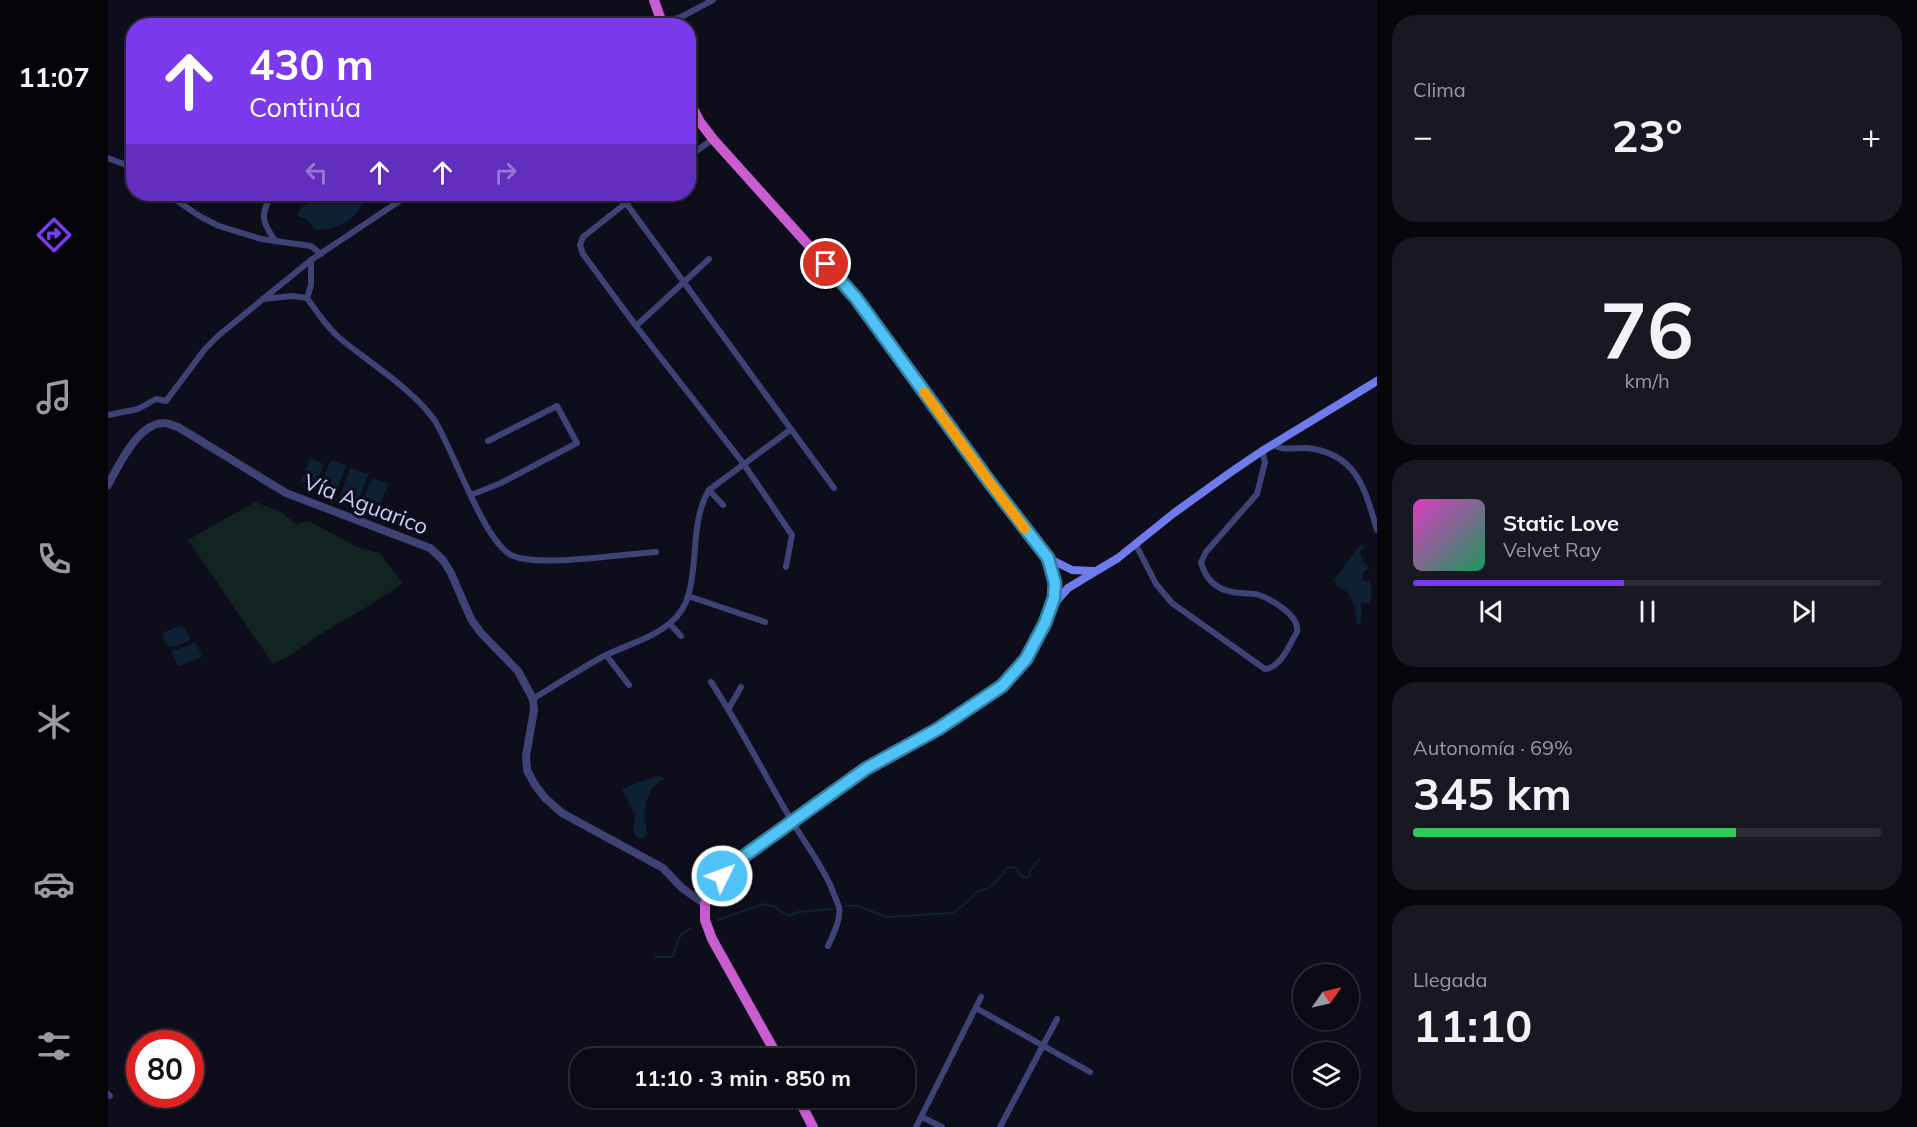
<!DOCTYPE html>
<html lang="es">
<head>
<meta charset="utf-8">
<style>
	:root { --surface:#0a0a14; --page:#181822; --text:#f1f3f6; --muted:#999aa0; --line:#2a2b34; --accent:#7c3aed }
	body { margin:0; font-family:Mulish,sans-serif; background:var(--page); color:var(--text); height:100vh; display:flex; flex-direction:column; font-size:22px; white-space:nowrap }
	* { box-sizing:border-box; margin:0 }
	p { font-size:20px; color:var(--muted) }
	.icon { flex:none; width:33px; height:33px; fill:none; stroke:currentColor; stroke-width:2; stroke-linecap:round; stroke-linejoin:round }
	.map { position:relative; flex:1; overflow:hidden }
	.panel { display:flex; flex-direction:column; gap:15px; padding:15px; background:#06060b; width:540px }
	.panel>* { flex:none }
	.top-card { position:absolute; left:18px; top:18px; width:570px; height:183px; border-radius:24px; box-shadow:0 2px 4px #0004,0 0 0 2px var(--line); background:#7c3aed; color:#fff; overflow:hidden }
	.needle { width:39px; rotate:56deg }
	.controls { position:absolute; left:1185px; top:964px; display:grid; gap:12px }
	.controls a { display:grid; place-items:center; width:66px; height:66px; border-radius:50%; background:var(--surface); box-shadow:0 2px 4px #0004,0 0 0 2px var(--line); font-size:30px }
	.speed { position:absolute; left:18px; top:1030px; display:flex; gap:12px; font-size:30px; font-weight:700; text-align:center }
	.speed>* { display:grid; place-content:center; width:78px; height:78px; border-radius:50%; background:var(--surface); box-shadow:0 2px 4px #0004,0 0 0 2px var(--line); line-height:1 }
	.speed .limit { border:9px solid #d22; background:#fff; color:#111 }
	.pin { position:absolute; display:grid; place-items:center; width:51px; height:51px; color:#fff; margin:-26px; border:3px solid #fff; border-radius:50%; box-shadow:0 2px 6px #0007 }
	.me { position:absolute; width:66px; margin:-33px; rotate:48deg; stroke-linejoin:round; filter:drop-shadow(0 0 4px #0008) }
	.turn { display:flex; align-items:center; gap:21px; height:126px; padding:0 24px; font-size:27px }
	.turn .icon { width:78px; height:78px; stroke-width:2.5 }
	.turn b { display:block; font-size:42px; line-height:51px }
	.lanes { display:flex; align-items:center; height:57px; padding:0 24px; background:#0003; justify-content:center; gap:30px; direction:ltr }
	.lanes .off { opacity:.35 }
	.big { font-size:45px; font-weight:700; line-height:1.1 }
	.panel .card { flex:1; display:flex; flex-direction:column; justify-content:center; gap:9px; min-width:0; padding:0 21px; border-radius:24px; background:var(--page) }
	.panel .dial { align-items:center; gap:0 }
	.dial b { font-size:78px; line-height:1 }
	.song { display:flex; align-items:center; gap:18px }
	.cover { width:72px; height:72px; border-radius:9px; background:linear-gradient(135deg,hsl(310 70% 55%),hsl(150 70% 35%)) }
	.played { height:6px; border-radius:3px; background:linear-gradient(90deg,var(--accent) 45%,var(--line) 45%) }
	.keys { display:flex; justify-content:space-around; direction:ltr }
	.heat { display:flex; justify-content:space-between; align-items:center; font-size:33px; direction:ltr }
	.charge { height:9px; border-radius:4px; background:linear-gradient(90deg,#34c759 69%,var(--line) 0) }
	.trip { position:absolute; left:462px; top:1048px; width:345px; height:60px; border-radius:24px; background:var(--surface); box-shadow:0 2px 4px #0004,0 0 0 2px var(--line); font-weight:700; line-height:60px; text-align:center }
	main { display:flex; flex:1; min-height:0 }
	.dock { display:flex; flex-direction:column; width:108px; justify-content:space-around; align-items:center; background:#040408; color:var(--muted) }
	.dock .icon { width:42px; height:42px }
	.dock .selected { color:var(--accent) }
	.dock b { font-size:27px; color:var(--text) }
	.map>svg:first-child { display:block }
	.green { fill:#112421 }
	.water { fill:#0e2033 }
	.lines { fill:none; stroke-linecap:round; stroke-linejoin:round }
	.stream { stroke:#0e2033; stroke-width:2 }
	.minor { stroke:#3e4274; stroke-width:6 }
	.tertiary { stroke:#3e4274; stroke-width:8 }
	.secondary { stroke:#6f7bed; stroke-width:8 }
	.trunk { stroke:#c95cce; stroke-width:10 }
	.route-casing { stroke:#337fa1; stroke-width:15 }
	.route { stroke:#4fc3f7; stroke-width:10 }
	.slow { stroke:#f59e0b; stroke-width:10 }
	.labels { text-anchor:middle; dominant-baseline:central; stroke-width:6; stroke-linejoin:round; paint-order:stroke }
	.street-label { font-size:22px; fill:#cdcdf9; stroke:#0e0d1b }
</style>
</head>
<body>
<main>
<nav class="dock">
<b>11:07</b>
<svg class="icon selected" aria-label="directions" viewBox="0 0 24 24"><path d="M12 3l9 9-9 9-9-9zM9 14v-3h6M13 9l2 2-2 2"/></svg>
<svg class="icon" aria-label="music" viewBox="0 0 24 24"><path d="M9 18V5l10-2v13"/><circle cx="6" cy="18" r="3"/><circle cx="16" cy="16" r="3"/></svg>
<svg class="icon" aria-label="phone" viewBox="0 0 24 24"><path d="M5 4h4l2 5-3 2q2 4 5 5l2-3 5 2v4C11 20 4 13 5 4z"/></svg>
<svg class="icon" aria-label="climate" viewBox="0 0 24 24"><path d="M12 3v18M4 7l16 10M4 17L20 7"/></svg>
<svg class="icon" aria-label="car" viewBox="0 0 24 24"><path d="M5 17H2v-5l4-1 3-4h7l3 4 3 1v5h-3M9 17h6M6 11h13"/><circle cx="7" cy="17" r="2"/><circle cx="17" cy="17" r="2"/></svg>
<svg class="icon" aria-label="filters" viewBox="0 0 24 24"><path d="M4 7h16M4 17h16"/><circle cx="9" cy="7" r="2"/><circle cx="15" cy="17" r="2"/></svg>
</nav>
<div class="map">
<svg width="1269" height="1127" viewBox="0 0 1269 1127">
	<rect width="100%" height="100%" fill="#0e0d1b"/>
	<path class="green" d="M 147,502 L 173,512 L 188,524 L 201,521 L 251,548 L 272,553 L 294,583 C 269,603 240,617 213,634 C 197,644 183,657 165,664 L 80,540 Z"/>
	<g class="water">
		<path d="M 191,194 L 255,194 L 256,195 C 254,218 229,231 208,230 L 198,219 L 189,216 L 190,211 L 199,203 Z"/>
		<polygon points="202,458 216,464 207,487 193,481"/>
		<polygon points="223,460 238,466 227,495 211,489"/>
		<polygon points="242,468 260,474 250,503 232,497"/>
		<polygon points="264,478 280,484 270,512 253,505"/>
		<path d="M 1252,545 L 1256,545 L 1252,552 L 1255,561 L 1262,569 L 1256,571 L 1254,581 L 1262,580 L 1264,592 L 1262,604 L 1255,602 L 1253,605 L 1253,622 L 1250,626 C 1246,611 1247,592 1229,586 L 1226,580 Z"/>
		<polygon points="74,625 83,639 81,641 66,647 59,645 54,635 56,632"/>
		<polygon points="88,642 94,657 70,666 63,652"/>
		<path d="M 552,776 L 558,779 C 541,783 536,804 537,820 C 537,825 539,829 539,834 L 536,838 L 529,838 L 525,831 L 527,814 L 514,789 C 527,784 538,779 552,776 Z"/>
	</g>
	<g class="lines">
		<g class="stream">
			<polyline points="738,906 750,906 779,917 845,913 858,903 868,892 880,888 888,882 899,868 906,867 914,877 920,878 922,871 931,860"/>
			<polyline points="610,920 655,904 667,907 680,916 690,912 725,909"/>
			<path d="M 547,957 L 565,957 C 568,944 570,933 584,928"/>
		</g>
		<g class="minor">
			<polyline points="523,26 571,18 605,0"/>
			<polyline points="580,157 605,139"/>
			<polyline points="0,158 26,168"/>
			<polyline points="59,194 93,217 111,226 153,239 203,246 213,254"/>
			<path d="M 163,194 C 154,215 152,219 166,239"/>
			<polyline points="531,194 518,203 726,488"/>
			<polyline points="518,203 475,237 472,245 475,254 528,326"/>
			<polyline points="601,259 528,326 635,463 684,535 678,567"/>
			<path d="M 203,260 L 203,285 L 199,298 C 210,313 220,329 234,340 C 262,363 307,391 327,421 C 345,450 376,541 403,555 C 428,568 516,554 548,552"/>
			<polyline points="155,299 184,296 199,298"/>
			<polyline points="0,415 30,409 48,399 58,401 97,349 111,335 203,260 302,194"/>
			<path d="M 1164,444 C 1176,452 1187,447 1200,448 C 1249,454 1257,489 1269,530"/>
			<polyline points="601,490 615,505"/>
			<polyline points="363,495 393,483 469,443 449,406 380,441"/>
			<path d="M 1028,545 L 1048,584 L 1064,603 L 1157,669 C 1174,667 1181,645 1189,632 C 1192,616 1165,600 1151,595 C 1145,593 1139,594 1133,593 C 1112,592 1098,583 1093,562 L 1098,552 L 1149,494 L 1157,462 L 1154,451"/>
			<polyline points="580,596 657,622"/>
			<polyline points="562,624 573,636"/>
			<polyline points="498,655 521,685"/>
			<path d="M 603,682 C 632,726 655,772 682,818 C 696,842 713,863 724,889 C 726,895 729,901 731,907 C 733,920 725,935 720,946"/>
			<path d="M 425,699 C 449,684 472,669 496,656 C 518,645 543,639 562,623 C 572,615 578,605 581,593 C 590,559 583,520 601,490 L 682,430"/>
			<polyline points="621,708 633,687"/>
			<polyline points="868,1008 982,1072"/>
			<polyline points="0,1094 2,1096"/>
			<polyline points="814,1117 834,1127"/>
			<polyline points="808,1127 873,997"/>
			<polyline points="892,1127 949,1019"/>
		</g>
		<path class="tertiary" d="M 0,485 C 11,465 30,423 56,423 C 61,423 66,426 70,427 L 178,493 L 322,548 L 335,560 L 343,573 L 363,619 L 373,633 L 410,671 L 425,699 L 426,710 L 418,756 L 419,770 L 427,785 L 437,798 L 454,813 L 555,868 L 574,888 L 597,904"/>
		<g class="secondary">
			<polyline points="940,558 964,570 986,571"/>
			<polyline points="945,605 960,588 1010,558 1066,513 1123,472 1154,451 1269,381"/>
		</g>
		<g class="trunk">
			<polyline points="546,0 555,26"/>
			<polyline points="580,99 592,122 605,139 748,298 883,485 940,558 946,576 947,591 943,608 927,643 911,669 893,686 829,728 759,768 636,857 614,876 604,887 597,904 597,920 604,939 671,1059"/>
			<polyline points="690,1098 705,1127"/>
		</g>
	</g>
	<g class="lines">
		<defs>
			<polyline id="route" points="614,876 636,856 759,768 830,729 894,686 918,659 937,623 946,598 947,583 940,558 883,484 748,298 718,264"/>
		</defs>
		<use href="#route" class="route-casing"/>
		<use href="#route" class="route"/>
		<polyline class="slow" points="816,392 883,484 917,529"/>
	</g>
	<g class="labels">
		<g class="street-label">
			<text transform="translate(258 504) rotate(21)">Vía Aguarico</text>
		</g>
	</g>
</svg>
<div class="controls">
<a><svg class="needle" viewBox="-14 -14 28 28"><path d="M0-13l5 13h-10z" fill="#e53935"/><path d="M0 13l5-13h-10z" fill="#999aa0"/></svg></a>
<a><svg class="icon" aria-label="layers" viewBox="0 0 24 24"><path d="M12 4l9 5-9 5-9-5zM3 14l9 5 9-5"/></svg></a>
</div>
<div class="speed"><div class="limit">80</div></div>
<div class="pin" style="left:718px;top:264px;background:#d93025"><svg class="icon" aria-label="arrive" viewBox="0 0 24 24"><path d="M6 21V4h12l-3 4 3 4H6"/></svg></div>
<svg class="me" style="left:614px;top:876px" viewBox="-20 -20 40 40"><circle r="17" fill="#4fc3f7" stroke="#fff" stroke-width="3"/><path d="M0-11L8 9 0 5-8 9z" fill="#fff"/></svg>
<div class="trip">11:10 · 3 min · 850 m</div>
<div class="top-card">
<div class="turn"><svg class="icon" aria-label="ahead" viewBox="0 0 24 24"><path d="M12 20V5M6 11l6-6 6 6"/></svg><div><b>430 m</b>Continúa</div></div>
<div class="lanes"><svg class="icon off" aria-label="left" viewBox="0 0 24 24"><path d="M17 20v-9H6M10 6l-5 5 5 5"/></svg><svg class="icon" aria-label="ahead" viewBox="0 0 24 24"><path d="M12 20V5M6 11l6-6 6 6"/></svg><svg class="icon" aria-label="ahead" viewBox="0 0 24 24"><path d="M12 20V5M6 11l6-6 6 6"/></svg><svg class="icon off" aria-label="right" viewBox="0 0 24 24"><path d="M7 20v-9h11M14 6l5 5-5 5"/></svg></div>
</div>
</div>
<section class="panel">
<div class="card"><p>Clima</p>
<div class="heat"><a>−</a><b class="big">23°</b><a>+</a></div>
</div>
<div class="card dial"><b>76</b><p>km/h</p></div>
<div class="card">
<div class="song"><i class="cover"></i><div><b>Static Love</b><p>Velvet Ray</p></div></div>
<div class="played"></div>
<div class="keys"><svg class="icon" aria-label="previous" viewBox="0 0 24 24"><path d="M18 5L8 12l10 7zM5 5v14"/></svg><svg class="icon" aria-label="pause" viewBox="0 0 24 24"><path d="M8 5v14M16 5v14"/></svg><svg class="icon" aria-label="next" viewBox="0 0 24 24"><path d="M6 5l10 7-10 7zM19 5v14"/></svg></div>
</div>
<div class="card"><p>Autonomía · 69%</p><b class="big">345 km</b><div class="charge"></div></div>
<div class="card"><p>Llegada</p><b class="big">11:10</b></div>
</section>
</main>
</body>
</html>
